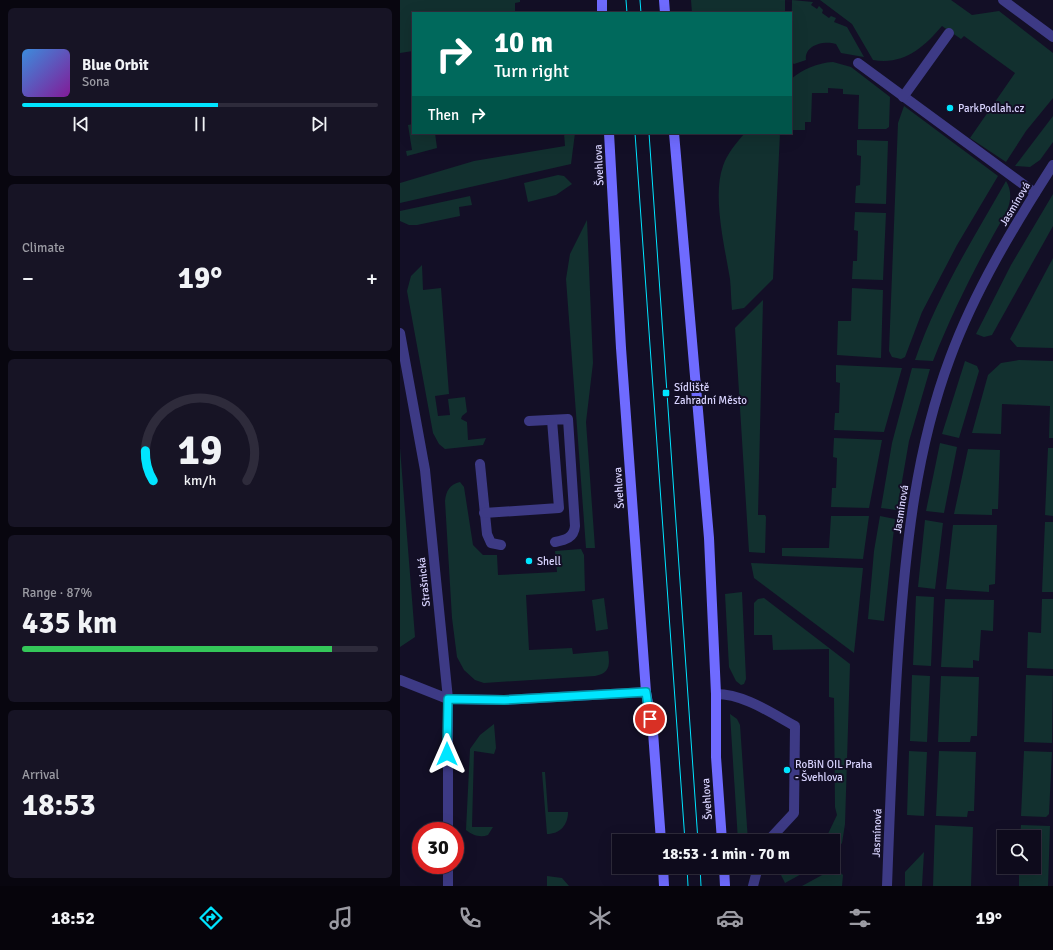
<!DOCTYPE html>
<html lang="en">
<head>
<meta charset="utf-8">
<style>
	:root { --surface:#0e0b1c; --page:#171425; --text:#f1f3f6; --muted:#9b9ba3; --line:#2e2b3b; --accent:#00e5ff }
	body { margin:0; font-family:Signika,sans-serif; background:var(--page); color:var(--text); height:100vh; display:flex; flex-direction:column; font-size:15px; white-space:nowrap }
	* { box-sizing:border-box; margin:0 }
	p { font-size:13px; color:var(--muted) }
	.icon { flex:none; width:22px; height:22px; fill:none; stroke:currentColor; stroke-width:2; stroke-linecap:round; stroke-linejoin:round }
	.map { position:relative; flex:1; overflow:hidden }
	.panel { display:flex; flex-direction:column; gap:8px; padding:8px; background:#08060f; width:400px }
	.panel>* { flex:none }
	.top-card { position:absolute; left:12px; top:12px; width:380px; height:122px; border-radius:0px; box-shadow:0 4px 16px #0002,0 0 0 1px var(--line); background:#00695c; color:#fff; overflow:hidden }
	.controls { position:absolute; left:597px; top:830px; display:grid; gap:8px }
	.controls a { display:grid; place-items:center; width:44px; height:44px; border-radius:0px; background:var(--surface); box-shadow:0 4px 16px #0002,0 0 0 1px var(--line); font-size:20px }
	.speed { position:absolute; left:12px; top:822px; display:flex; gap:8px; font-size:20px; font-weight:700; text-align:center }
	.speed>* { display:grid; place-content:center; width:52px; height:52px; border-radius:50%; background:var(--surface); box-shadow:0 4px 16px #0002,0 0 0 1px var(--line); line-height:1 }
	.speed .limit { border:6px solid #d22; background:#fff; color:#111 }
	.pin { position:absolute; display:grid; place-items:center; width:34px; height:34px; color:#fff; margin:-17px; border:2px solid #fff; border-radius:50%; box-shadow:0 1px 4px #0007 }
	.me { position:absolute; width:44px; margin:-22px; rotate:0deg; stroke-linejoin:round; filter:drop-shadow(0 0 3px #0008) }
	.turn { display:flex; align-items:center; gap:14px; height:84px; padding:0 16px; font-size:18px }
	.turn .icon { width:52px; height:52px; stroke-width:2.5 }
	.turn b { display:block; font-size:28px; line-height:34px }
	.then { display:flex; align-items:center; height:38px; padding:0 16px; background:#0003; gap:8px; font-size:15px }
	.big { font-size:30px; font-weight:700; line-height:1.1 }
	.panel .widget { flex:1; display:flex; flex-direction:column; justify-content:center; gap:6px; min-width:0; padding:0 14px; border-radius:6px; background:var(--page) }
	.panel .dial { align-items:center; gap:0 }
	.dial svg { height:104px; overflow:visible; fill:none; stroke:var(--line); stroke-width:7; stroke-linecap:round; text-anchor:middle }
	.dial text { fill:var(--text); stroke:none }
	.song { display:flex; align-items:center; gap:12px }
	.cover { width:48px; height:48px; border-radius:6px; background:linear-gradient(135deg,hsl(210 70% 55%),hsl(290 70% 35%)) }
	.played { height:4px; border-radius:2px; background:linear-gradient(90deg,var(--accent) 55%,var(--line) 55%) }
	.keys { display:flex; justify-content:space-around; direction:ltr }
	.heat { display:flex; justify-content:space-between; align-items:center; font-size:22px; direction:ltr }
	.charge { height:6px; border-radius:3px; background:linear-gradient(90deg,#34c759 87%,var(--line) 0) }
	.trip { position:absolute; left:212px; top:834px; width:228px; height:40px; border-radius:0px; background:var(--surface); box-shadow:0 4px 16px #0002,0 0 0 1px var(--line); font-weight:700; line-height:40px; text-align:center }
	.menu { display:flex; height:64px; justify-content:space-around; align-items:center; background:#06040b; color:var(--muted) }
	.menu .icon { width:28px; height:28px }
	.menu .on { color:var(--accent) }
	.menu b { font-size:18px; color:var(--text) }
	main { display:flex; flex:1; min-height:0 }
	.map>svg:first-child { display:block }
	.green { fill:#12302f }
	.lines { fill:none; stroke-linecap:round; stroke-linejoin:round }
	.service { stroke:#3d3a85; stroke-width:10 }
	.minor { stroke:#3d3a85; stroke-width:10 }
	.secondary { stroke:#6f6bff; stroke-width:10 }
	.tram { stroke:#00e5ff; stroke-width:1 }
	.route-casing { stroke:#0095a6; stroke-width:10 }
	.route { stroke:#00e5ff; stroke-width:7 }
	.poi-dot { fill:#00e5ff; stroke:#130f26; stroke-width:1.5 }
	.labels { text-anchor:middle; dominant-baseline:central; stroke-width:4; stroke-linejoin:round; paint-order:stroke }
	.poi-label { font-size:11px; fill:#d9d4ff; stroke:#130f26; text-anchor:start }
	.street-label { font-size:11px; fill:#d9d4ff; stroke:#130f26 }
</style>
</head>
<body>
<main>
<section class="panel">
<div class="widget">
<div class="song"><i class="cover"></i><div><b>Blue Orbit</b><p>Sona</p></div></div>
<div class="played"></div>
<div class="keys"><svg class="icon" aria-label="previous" viewBox="0 0 24 24"><path d="M18 5L8 12l10 7zM5 5v14"/></svg><svg class="icon" aria-label="pause" viewBox="0 0 24 24"><path d="M8 5v14M16 5v14"/></svg><svg class="icon" aria-label="next" viewBox="0 0 24 24"><path d="M6 5l10 7-10 7zM19 5v14"/></svg></div>
</div>
<div class="widget"><p>Climate</p>
<div class="heat"><a>−</a><b class="big">19°</b><a>+</a></div>
</div>
<div class="widget dial"><svg viewBox="0 0 100 80">
<path d="M14 69A42 42 0 1 1 86 69"/>
<path d="M14 69A42 42 0 0 1 8 46" stroke="#00e5ff"/>
<text x="50" y="56" font-size="32" font-weight="700">19</text>
<text x="50" y="72" font-size="11">km/h</text>
</svg></div>
<div class="widget"><p>Range · 87%</p><b class="big">435 km</b><div class="charge"></div></div>
<div class="widget"><p>Arrival</p><b class="big">18:53</b></div>
</section>
<div class="map">
<svg width="653" height="886" viewBox="0 0 653 886">
	<rect width="100%" height="100%" fill="#130f26"/>
	<g class="green">
		<polygon points="0,0 120,0 120,2 115,3 115,13 13,13 13,51 0,53"/>
		<polygon points="291,0 385,0 385,13 292,13"/>
		<path d="M 392,0 L 413,2 L 411,5 L 417,9 L 419,6 L 423,10 L 422,13 L 429,18 L 431,16 L 436,18 L 434,22 L 447,27 L 464,57 L 441,53 L 436,44 C 424,40 404,45 406,60 L 394,64 L 391,62 Z"/>
		<path d="M 420,0 L 551,0 L 572,15 L 599,11 L 653,53 L 653,98 L 626,131 L 606,162 L 570,138 L 615,73 L 564,36 L 561,39 L 542,26 C 523,48 504,65 473,60 L 452,24 Z"/>
		<path d="M 433,62 L 451,67 L 490,97 L 489,127 L 486,129 L 458,129 L 459,95 L 443,94 L 443,89 L 428,88 L 428,93 L 412,93 L 411,122 L 405,122 L 405,130 L 391,130 L 391,79 C 403,69 417,63 433,62 Z"/>
		<polygon points="504,106 598,176 557,245 522,312 505,357 501,359 492,357 489,351 498,123"/>
		<polygon points="653,116 653,142 640,160 630,167 615,166"/>
		<polygon points="13,124 13,133 35,133 37,148 7,156 6,151 12,150 8,125"/>
		<polygon points="164,133 175,133 171,164 0,203 0,183 74,161 165,146"/>
		<path d="M 345,133 L 380,133 L 373,279 L 344,308 L 332,310 C 331,300 331,289 330,279 C 325,248 312,196 323,166 C 327,154 336,143 345,133 Z"/>
		<polygon points="457,140 488,141 486,204 455,203 456,186 460,185 461,156 457,155"/>
		<polygon points="158,175 164,176 172,184 156,195 128,202 124,183"/>
		<path d="M 606,181 C 612,191 611,200 607,211 C 579,259 554,308 533,361 L 515,360 C 537,296 573,239 606,181 Z"/>
		<polygon points="653,194 653,226 592,335 584,337 576,334 611,265"/>
		<polygon points="70,196 72,205 59,207 60,216 17,225 9,225 0,221 0,211"/>
		<polygon points="455,212 486,213 483,280 452,279 453,261 457,261 458,231 454,230"/>
		<polygon points="187,220 193,363 186,422 195,548 186,548 166,279 170,254"/>
		<polygon points="653,258 653,348 617,347 610,339"/>
		<polygon points="22,265 23,290 41,288 49,394 35,396 38,416 50,415 48,399 65,397 67,412 62,416 61,419 67,422 68,440 86,438 83,445 45,449 39,444 33,433 7,291 11,276"/>
		<polygon points="452,288 483,290 481,358 437,355 438,321 451,321"/>
		<polygon points="363,300 358,515 365,515 366,517 365,553 349,552 335,328"/>
		<polygon points="619,360 653,361 653,438 649,438 650,406 602,404 601,434 572,433 588,375 601,363"/>
		<polygon points="565,361 577,366 579,371 559,438 542,434"/>
		<polygon points="436,365 502,368 484,432 434,430 435,413 439,413 440,383 436,382"/>
		<polygon points="512,368 530,369 509,441 497,510 481,508 492,443"/>
		<polygon points="434,438 482,440 469,508 431,507 432,488 436,488 437,458 433,457"/>
		<polygon points="540,443 557,447 544,513 526,511"/>
		<polygon points="0,448 15,637 0,647"/>
		<polygon points="648,448 653,448 653,516 645,515"/>
		<polygon points="568,449 600,450 598,509 592,509 592,515 554,514"/>
		<path d="M 60,482 L 64,487 L 73,545 L 83,555 L 97,555 L 98,575 L 157,572 L 155,551 L 181,549 L 184,555 L 185,591 L 126,595 L 129,650 L 172,648 L 173,654 L 208,651 C 210,665 210,673 195,676 L 84,683 L 75,680 L 64,670 L 57,657 L 52,618 L 45,501 C 46,491 50,484 60,482 Z"/>
		<polygon points="431,516 469,516 463,559 382,556 382,548 429,548"/>
		<polygon points="480,516 495,519 484,621 468,619 474,551"/>
		<polygon points="525,520 543,523 535,589 518,587"/>
		<polygon points="645,522 653,522 653,592 642,592"/>
		<polygon points="553,525 597,525 595,584 589,585 589,592 546,589"/>
		<polygon points="351,563 463,568 454,653 354,578"/>
		<polygon points="342,592 346,679 344,684 341,685 336,681 329,667 325,594"/>
		<polygon points="516,596 534,597 531,666 513,665"/>
		<polygon points="204,598 208,629 196,631 192,600"/>
		<polygon points="364,598 450,664 445,824 442,843 433,855 433,841 428,841 426,838 437,815 435,807 434,698 429,697 429,649 373,650 372,635 354,635 354,603 358,599"/>
		<polygon points="545,599 594,600 593,631 581,630 579,661 573,660 573,668 541,667"/>
		<polygon points="642,599 653,599 653,669 627,668 628,632 641,633"/>
		<polygon points="512,675 530,676 527,742 510,741"/>
		<polygon points="626,675 653,676 652,743 624,742"/>
		<polygon points="541,676 579,677 577,736 571,736 570,742 538,742"/>
		<polygon points="330,714 337,719 340,725 348,841 338,841"/>
		<path d="M 94,724 L 96,748 L 94,754 L 74,751 L 72,827 L 93,827 L 88,835 C 80,838 72,835 66,830 L 70,749 L 80,735 Z"/>
		<polygon points="509,751 527,752 524,816 507,815"/>
		<polygon points="539,751 576,752 574,811 568,811 567,817 536,816"/>
		<polygon points="624,751 652,752 649,814 646,817 621,816"/>
		<path d="M 142,772 L 145,772 L 148,812 L 168,812 C 168,825 160,834 147,834 Z"/>
		<polygon points="535,825 573,827 571,886 533,886"/>
		<polygon points="621,825 650,826 648,886 619,886 619,867 634,867 634,837 620,837"/>
		<polygon points="524,852 522,886 505,886 505,872"/>
		<polygon points="377,867 388,867 392,873 403,867 414,867 385,883"/>
		<polygon points="435,868 443,875 442,886 402,886"/>
		<polygon points="147,876 162,878 169,886 147,886"/>
	</g>
	<g class="lines">
		<g class="service">
			<polyline points="458,63 635,193"/>
			<polyline points="503,97 549,33"/>
			<path d="M 129,421 L 168,419 L 175,526 C 174,538 165,540 155,542"/>
			<polyline points="80,464 87,534 91,543 101,545"/>
			<polyline points="84,513 159,508 152,420"/>
			<polyline points="0,680 48,699"/>
			<path d="M 316,694 C 344,694 371,713 395,726 L 394,813 L 368,841"/>
			<polyline points="353,886 358,867"/>
		</g>
		<g class="minor">
			<polyline points="603,0 653,37"/>
			<polyline points="0,333 25,470 48,699 48,831"/>
			<polyline points="48,699 104,700 246,692"/>
			<polyline points="48,865 48,886"/>
			<path d="M 487,886 C 490,804 493,722 499,640 C 506,545 516,449 550,358 C 575,290 614,226 653,165"/>
		</g>
		<g class="secondary">
			<polyline points="202,0 202,13"/>
			<polyline points="264,0 265,13"/>
			<polyline points="209,133 221,348 246,692 253,732 261,841"/>
			<polyline points="274,133 309,538 316,694 316,757 322,841"/>
			<polyline points="263,867 264,886"/>
			<polyline points="324,867 325,886"/>
		</g>
		<g class="tram">
			<polyline points="226,0 227,13"/>
			<polyline points="240,0 241,13"/>
			<polyline points="235,133 285,841"/>
			<polyline points="249,133 298,841"/>
			<polyline points="287,867 288,886"/>
			<polyline points="300,867 301,886"/>
		</g>
	</g>
	<g class="lines">
		<defs>
			<polyline id="route" points="47,754 48,699 104,700 246,692 250,719"/>
		</defs>
		<use href="#route" class="route-casing"/>
		<use href="#route" class="route"/>
	</g>
	<g class="poi-dot">
		<circle cx="550" cy="108" r="4"/>
		<rect x="262" y="389" width="8" height="8" rx="2"/>
		<circle cx="129" cy="561" r="4"/>
		<circle cx="387" cy="770" r="4"/>
	</g>
	<g class="labels">
		<g class="poi-label">
			<text x="558" y="108">ParkPodlah.cz</text>
			<text x="274" y="387">Sídliště<tspan x="274" dy="13">Zahradní Město</tspan></text>
			<text x="137" y="561">Shell</text>
			<text x="395" y="764">RoBiN OIL Praha<tspan x="395" dy="13">- Švehlova</tspan></text>
		</g>
		<g class="street-label">
			<text transform="translate(199 165) rotate(-93)">Švehlova</text>
			<text transform="translate(615 204) rotate(-59)">Jasmínová</text>
			<text transform="translate(219 488) rotate(-94)">Švehlova</text>
			<text transform="translate(501 509) rotate(-81)">Jasmínová</text>
			<text transform="translate(24 582) rotate(-96)">Strašnická</text>
			<text transform="translate(307 799) rotate(-94)">Švehlova</text>
			<text transform="translate(477 833) rotate(-88)">Jasmínová</text>
		</g>
	</g>
</svg>
<div class="controls">
<a><svg class="icon" aria-label="search" viewBox="0 0 24 24"><circle cx="10" cy="10" r="6"/><path d="M15 15l6 6"/></svg></a>
</div>
<div class="speed"><div class="limit">30</div></div>
<div class="pin" style="left:250px;top:719px;background:#d93025"><svg class="icon" aria-label="arrive" viewBox="0 0 24 24"><path d="M6 21V4h12l-3 4 3 4H6"/></svg></div>
<svg class="me" style="left:47px;top:754px" viewBox="-20 -20 40 40"><path d="M0-17L14 15 0 8-14 15z" fill="#00e5ff" stroke="#fff" stroke-width="4"/></svg>
<div class="trip">18:53 · 1 min · 70 m</div>
<div class="top-card">
<div class="turn"><svg class="icon" aria-label="right" viewBox="0 0 24 24"><path d="M7 20v-9h11M14 6l5 5-5 5"/></svg><div><b>10 m</b>Turn right</div></div>
<div class="then">Then<svg class="icon" aria-label="right" viewBox="0 0 24 24"><path d="M7 20v-9h11M14 6l5 5-5 5"/></svg></div>
</div>
</div>
</main>
<nav class="menu">
<b>18:52</b>
<svg class="icon on" aria-label="directions" viewBox="0 0 24 24"><path d="M12 3l9 9-9 9-9-9zM9 14v-3h6M13 9l2 2-2 2"/></svg>
<svg class="icon" aria-label="music" viewBox="0 0 24 24"><path d="M9 18V5l10-2v13"/><circle cx="6" cy="18" r="3"/><circle cx="16" cy="16" r="3"/></svg>
<svg class="icon" aria-label="phone" viewBox="0 0 24 24"><path d="M5 4h4l2 5-3 2q2 4 5 5l2-3 5 2v4C11 20 4 13 5 4z"/></svg>
<svg class="icon" aria-label="climate" viewBox="0 0 24 24"><path d="M12 3v18M4 7l16 10M4 17L20 7"/></svg>
<svg class="icon" aria-label="car" viewBox="0 0 24 24"><path d="M5 17H2v-5l4-1 3-4h7l3 4 3 1v5h-3M9 17h6M6 11h13"/><circle cx="7" cy="17" r="2"/><circle cx="17" cy="17" r="2"/></svg>
<svg class="icon" aria-label="filters" viewBox="0 0 24 24"><path d="M4 7h16M4 17h16"/><circle cx="9" cy="7" r="2"/><circle cx="15" cy="17" r="2"/></svg>
<b>19°</b>
</nav>
</body>
</html>
